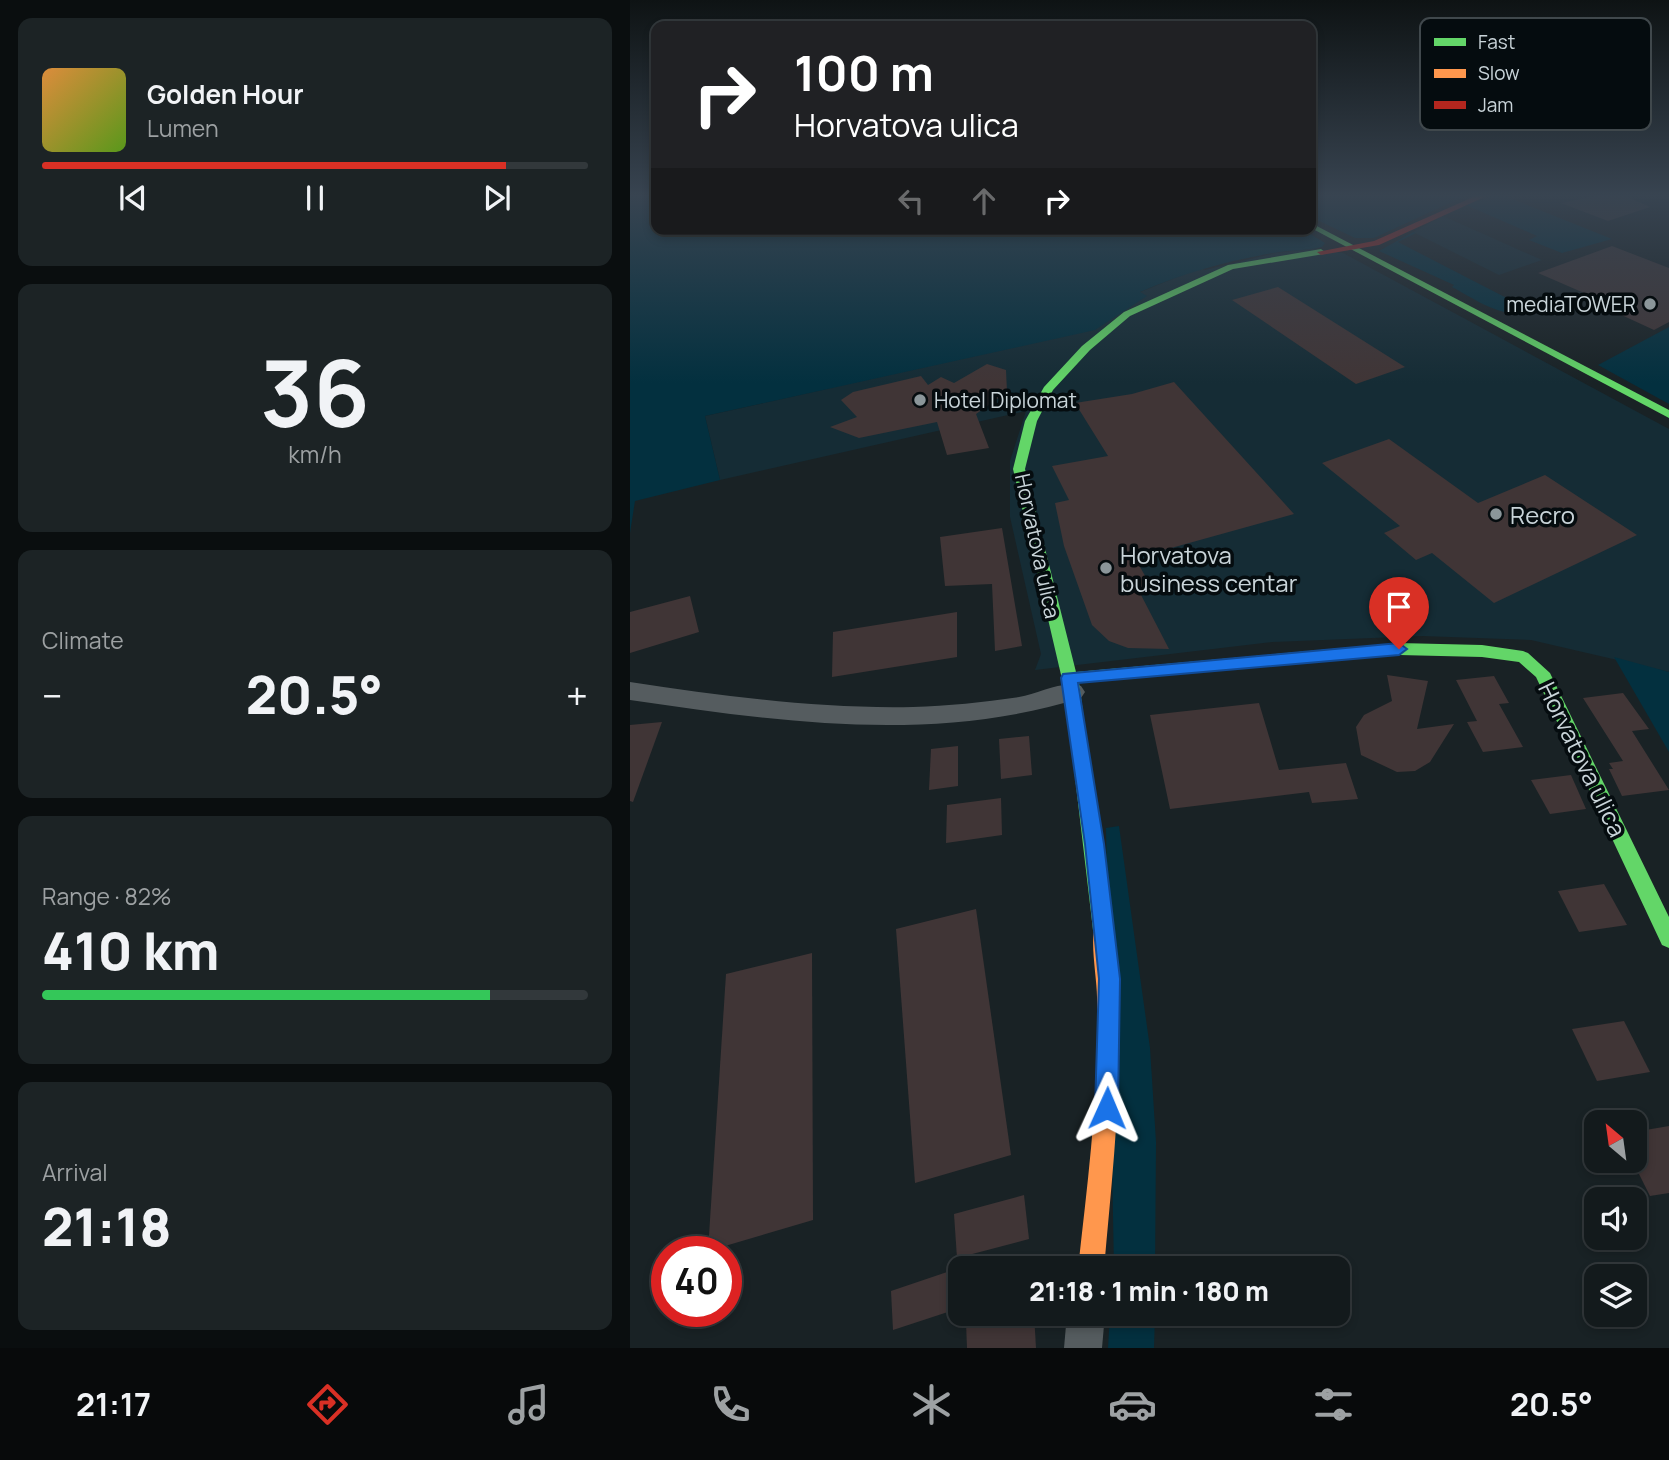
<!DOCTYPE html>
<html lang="en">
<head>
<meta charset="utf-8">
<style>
	:root { --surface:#131a1c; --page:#1c2325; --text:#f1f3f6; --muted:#9da1a3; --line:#32383b; --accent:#d93025 }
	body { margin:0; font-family:Manrope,sans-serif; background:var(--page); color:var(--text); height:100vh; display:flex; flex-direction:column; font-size:26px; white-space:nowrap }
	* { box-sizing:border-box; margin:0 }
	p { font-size:23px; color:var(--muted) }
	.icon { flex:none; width:38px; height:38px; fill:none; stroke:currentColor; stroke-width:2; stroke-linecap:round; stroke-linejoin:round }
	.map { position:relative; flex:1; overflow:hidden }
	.sheet { display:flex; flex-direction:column; gap:18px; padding:18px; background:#0a0e0f; width:630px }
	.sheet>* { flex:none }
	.hud { position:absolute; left:21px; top:21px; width:665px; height:214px; border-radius:14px; box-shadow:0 4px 10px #0003,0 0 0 2px var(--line); background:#202124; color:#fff; overflow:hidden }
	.needle { width:46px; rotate:331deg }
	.tools { position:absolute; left:954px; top:1110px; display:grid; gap:14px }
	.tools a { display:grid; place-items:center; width:63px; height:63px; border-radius:14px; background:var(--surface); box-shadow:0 4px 10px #0003,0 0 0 2px var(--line); font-size:35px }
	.speed { position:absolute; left:21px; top:1236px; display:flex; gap:14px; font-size:35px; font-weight:700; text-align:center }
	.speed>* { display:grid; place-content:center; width:91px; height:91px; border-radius:50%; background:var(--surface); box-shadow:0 4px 10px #0003,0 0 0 2px var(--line); line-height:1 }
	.speed .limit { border:10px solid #d22; background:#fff; color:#111 }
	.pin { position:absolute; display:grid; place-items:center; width:60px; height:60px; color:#fff; margin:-72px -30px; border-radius:50% 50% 50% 0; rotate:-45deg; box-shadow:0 0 7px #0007 }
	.pin .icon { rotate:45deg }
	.me { position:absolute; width:77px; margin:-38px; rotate:1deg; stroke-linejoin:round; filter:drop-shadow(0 0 5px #0008) }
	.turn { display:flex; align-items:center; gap:24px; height:147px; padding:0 28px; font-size:32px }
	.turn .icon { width:91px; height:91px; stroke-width:2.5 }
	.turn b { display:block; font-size:49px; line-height:60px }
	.lanes { display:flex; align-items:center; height:66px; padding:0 28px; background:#0003; justify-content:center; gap:35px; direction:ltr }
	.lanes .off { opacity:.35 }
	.big { font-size:52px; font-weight:800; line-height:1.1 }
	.sheet .tile { flex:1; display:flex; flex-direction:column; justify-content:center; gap:10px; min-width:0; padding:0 24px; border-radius:14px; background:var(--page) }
	.sheet .dial { align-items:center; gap:0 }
	.dial b { font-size:91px; line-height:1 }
	.song { display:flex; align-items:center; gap:21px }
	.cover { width:84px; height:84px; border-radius:10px; background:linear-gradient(135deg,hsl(30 70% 55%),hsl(90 70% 35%)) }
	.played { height:7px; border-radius:4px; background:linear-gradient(90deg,var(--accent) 85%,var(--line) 85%) }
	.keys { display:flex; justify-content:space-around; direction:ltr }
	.heat { display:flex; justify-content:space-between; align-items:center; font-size:38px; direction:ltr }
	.charge { height:10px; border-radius:5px; background:linear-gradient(90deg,#34c759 82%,var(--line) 0) }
	.trip { position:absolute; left:318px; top:1256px; width:402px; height:70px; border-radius:14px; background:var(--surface); box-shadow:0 4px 10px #0003,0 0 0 2px var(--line); font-weight:800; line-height:70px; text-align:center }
	.dock { display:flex; height:112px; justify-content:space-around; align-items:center; background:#080a0b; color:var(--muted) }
	.dock .icon { width:49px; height:49px }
	.dock .selected { color:var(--accent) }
	.dock b { font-size:32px; color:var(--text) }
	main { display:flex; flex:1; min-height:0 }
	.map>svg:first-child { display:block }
	.built { fill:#152c35 }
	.green { fill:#03303f }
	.building { fill:#403536 }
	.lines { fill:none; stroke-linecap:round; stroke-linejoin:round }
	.street { fill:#555c5f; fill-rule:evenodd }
	.fast { fill:#63d668; fill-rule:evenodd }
	.slow { fill:#ff974d; fill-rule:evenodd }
	.jam { fill:#b3261e; fill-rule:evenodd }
	.route { fill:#1a73e8; stroke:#114b97; stroke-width:2 }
	.poi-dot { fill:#8b969a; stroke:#050c0f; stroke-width:2.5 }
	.labels { text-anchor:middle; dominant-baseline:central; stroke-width:7; stroke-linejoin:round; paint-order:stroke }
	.far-poi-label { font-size:21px; fill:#c9d4d9; stroke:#050c0f; text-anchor:end }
	.far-street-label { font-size:21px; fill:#c9d4d9; stroke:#050c0f }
	.poi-label { font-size:24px; fill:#c9d4d9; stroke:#050c0f; text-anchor:start }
	.street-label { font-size:24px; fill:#c9d4d9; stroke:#050c0f }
	.key { fill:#050c0f; stroke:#40484c; stroke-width:2 }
	.key-label { font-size:19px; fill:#c9d4d9 }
</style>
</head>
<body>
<main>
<section class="sheet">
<div class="tile">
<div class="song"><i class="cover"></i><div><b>Golden Hour</b><p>Lumen</p></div></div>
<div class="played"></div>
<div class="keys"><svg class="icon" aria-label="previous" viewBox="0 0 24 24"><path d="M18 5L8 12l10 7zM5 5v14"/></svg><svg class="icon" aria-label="pause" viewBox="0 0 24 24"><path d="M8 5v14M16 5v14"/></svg><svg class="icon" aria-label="next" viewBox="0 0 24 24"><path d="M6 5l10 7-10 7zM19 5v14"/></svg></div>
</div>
<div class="tile dial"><b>36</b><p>km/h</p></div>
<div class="tile"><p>Climate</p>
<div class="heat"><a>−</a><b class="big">20.5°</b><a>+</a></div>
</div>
<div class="tile"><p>Range · 82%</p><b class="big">410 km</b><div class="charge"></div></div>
<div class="tile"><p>Arrival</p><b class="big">21:18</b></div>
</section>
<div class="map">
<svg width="1039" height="1348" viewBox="0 0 1039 1348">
	<rect width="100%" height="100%" fill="#192225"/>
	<g class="built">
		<polygon points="813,216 912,260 869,275 783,232"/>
		<polygon points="684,249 713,253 1039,429 1039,672 901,640 792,636 643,642 405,670 411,654 380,517 380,461 396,411 90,480 75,416 192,390 498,306 516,296 508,293 570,268 575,270 645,253"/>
	</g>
	<g class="green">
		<path d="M 0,194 L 26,194 L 26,229 L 672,229 L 695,243 L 692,247 C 677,251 660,250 644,253 C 596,261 554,273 510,292 L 517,296 L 465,330 L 75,416 L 90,480 L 5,501 L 0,533 Z"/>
		<polygon points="681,194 839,194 744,238 725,238 681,217"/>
		<polygon points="870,194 982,239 932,253 899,240 907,236 836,205"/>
		<path d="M 783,232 L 786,233 L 768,242 L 902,311 C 872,320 847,300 822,287 L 824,285 L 749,251 Z"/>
		<polygon points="1039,327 1039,404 968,365"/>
		<polygon points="984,657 1039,672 1039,752"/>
		<polygon points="489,826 520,1048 526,1142 525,1269 484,1269 476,828"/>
		<polygon points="480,1314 525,1314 524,1348 478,1348"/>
	</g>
	<g class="building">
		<polygon points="976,194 991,194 1020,207 978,221 931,203"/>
		<polygon points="982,246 1039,268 1039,322 1024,330 985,312 991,309 908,273"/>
		<polygon points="648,287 775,367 726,384 602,300"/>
		<polygon points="357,364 376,370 377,392 346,414 359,448 317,455 307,422 229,438 200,427 227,417 211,400 223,392 291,376 298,385 311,377 324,383"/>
		<polygon points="544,382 664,514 505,558 523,590 510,593 539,649 498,648 479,641 462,625 434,546 425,503 439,500 422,466 478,456 445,403 502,394"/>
		<polygon points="759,439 848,503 915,475 1007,535 864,603 802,553 786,560 754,533 770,526 692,463"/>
		<polygon points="372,528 392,646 365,651 362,584 315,586 310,537"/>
		<polygon points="60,596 69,632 0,653 0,612"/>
		<polygon points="327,612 327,657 202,677 203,632"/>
		<polygon points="757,675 798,681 787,729 824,724 800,762 785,771 767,772 731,755 726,727 734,715 762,701"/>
		<polygon points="864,676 879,703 869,704 893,747 853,752 837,722 847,721 826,680"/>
		<polygon points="993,693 1019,729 1002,731 1039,790 992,796 979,769 983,769 979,763 993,761 953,698"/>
		<polygon points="629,703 649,770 716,763 728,799 682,803 679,792 540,809 520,715"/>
		<polygon points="32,722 3,802 0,801 0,725"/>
		<polygon points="399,736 402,775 371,779 369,739"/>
		<polygon points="328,746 328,786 299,790 301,749"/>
		<polygon points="941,775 956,809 920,814 901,780"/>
		<polygon points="371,798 372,835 316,843 317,805"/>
		<polygon points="974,884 997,925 949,932 928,891"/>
		<polygon points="346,909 381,1155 285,1183 266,929"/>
		<polygon points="182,953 183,1220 78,1251 96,974"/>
		<polygon points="994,1021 1020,1072 967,1081 942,1029"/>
		<polygon points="1039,1126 1039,1193 1020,1196 1004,1164 1004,1132"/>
		<polygon points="394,1195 399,1239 327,1258 324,1214"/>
		<polygon points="323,1270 327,1309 263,1330 261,1291"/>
		<polygon points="377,1314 404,1314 406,1348 337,1348 336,1322"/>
	</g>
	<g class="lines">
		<g class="street">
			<path d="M 0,682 C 93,696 188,709 283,707 C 318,706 354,702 389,697 C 408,694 432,680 451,686 L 455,692 L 451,698 C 304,744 149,722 0,700 Z"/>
			<polygon points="437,1314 475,1314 472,1348 434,1348"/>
		</g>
		<g class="fast">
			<polygon points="681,223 1039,410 1039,418 681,228"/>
			<polygon points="691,249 695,252 694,254 603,269 500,316 460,350 423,390 407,421 395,469 446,672 769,643 852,645 893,651 898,653 920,673 1039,917 1039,948 1032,945 906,677 889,662 852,657 769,655 449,683 483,930 480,937 473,939 466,937 463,930 435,692 383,469 395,421 414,387 452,346 494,312 598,265"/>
		</g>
		<path class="slow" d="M 473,921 L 480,923 C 489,943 487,971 488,992 C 493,1084 482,1177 474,1269 L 448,1269 C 458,1179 470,1088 467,997 C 467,978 459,939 466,923 Z"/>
		<polygon class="jam" points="850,194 861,194 749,245 691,255 687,252 744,241"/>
	</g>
	<linearGradient id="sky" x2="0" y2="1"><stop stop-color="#0e1314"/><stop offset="0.51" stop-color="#384451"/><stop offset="1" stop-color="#384451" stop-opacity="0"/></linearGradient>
	<rect width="1039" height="383" fill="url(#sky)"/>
	<polygon class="route" points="769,643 777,649 769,655 448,683 474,844 490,979 488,1108 485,1116 477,1120 468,1116 465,1108 469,979 455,844 431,678 433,674"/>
	<g class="poi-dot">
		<circle cx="1020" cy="304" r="7"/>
		<circle cx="290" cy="400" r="7"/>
		<circle cx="866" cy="514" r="7"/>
		<circle cx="476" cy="568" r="7"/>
	</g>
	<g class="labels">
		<g class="far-poi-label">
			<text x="1006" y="304">mediaTOWER</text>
			<text x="304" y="400" text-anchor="start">Hotel Diplomat</text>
		</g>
		<g class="far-street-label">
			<text transform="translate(408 546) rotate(78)">Horvatova ulica</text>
		</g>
		<g class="poi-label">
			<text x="880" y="514">Recro</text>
			<text x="490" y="554">Horvatova<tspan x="490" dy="28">business centar</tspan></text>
		</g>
		<g class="street-label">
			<text transform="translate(953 759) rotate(64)">Horvatova ulica</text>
		</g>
	</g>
	<rect x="790" y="18" width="231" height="112" rx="10" class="key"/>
	<rect x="804" y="38" width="32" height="8" fill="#63d668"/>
	<rect x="804" y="69" width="32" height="9" fill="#ff974d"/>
	<rect x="804" y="101" width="32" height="8" fill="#b3261e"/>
	<g class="key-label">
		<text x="848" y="49">Fast</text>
		<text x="848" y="80">Slow</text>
		<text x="848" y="112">Jam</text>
	</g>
</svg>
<div class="tools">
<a><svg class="needle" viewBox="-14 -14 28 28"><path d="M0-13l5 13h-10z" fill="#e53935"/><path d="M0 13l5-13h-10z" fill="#9da1a3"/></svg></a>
<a><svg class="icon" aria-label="sound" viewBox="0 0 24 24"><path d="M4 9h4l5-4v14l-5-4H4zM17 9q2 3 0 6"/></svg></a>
<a><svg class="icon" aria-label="layers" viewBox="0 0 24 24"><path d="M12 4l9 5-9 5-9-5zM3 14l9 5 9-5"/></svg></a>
</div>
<div class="speed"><div class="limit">40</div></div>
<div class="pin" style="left:769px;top:649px;background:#d93025"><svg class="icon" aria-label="arrive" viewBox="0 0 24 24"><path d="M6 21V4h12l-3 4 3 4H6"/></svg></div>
<svg class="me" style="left:477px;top:1108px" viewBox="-20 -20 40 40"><path d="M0-17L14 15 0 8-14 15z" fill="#1a73e8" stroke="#fff" stroke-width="4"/></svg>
<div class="trip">21:18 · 1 min · 180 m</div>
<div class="hud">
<div class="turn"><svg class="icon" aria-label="right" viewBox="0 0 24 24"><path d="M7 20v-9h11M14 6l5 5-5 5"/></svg><div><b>100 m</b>Horvatova ulica</div></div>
<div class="lanes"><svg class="icon off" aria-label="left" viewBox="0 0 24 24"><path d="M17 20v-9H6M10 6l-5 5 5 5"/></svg><svg class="icon off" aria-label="ahead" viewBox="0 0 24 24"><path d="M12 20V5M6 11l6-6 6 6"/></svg><svg class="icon" aria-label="right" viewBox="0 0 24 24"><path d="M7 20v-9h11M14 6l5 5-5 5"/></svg></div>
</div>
</div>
</main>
<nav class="dock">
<b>21:17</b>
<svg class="icon selected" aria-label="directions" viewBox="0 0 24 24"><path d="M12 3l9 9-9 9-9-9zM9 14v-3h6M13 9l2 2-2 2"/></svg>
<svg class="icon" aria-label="music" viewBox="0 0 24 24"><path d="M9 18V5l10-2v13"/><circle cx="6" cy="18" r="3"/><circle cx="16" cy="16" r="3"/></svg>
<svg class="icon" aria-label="phone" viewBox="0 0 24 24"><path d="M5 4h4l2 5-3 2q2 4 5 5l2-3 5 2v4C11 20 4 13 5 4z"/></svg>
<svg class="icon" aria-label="climate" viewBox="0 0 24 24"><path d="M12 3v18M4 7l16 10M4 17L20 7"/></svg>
<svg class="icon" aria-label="car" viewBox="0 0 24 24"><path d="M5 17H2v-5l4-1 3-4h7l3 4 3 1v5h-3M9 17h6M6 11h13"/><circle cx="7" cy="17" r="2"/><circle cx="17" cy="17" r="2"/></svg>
<svg class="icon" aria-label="filters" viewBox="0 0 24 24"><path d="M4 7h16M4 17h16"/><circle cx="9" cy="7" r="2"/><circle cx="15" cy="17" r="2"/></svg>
<b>20.5°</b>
</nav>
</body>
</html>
